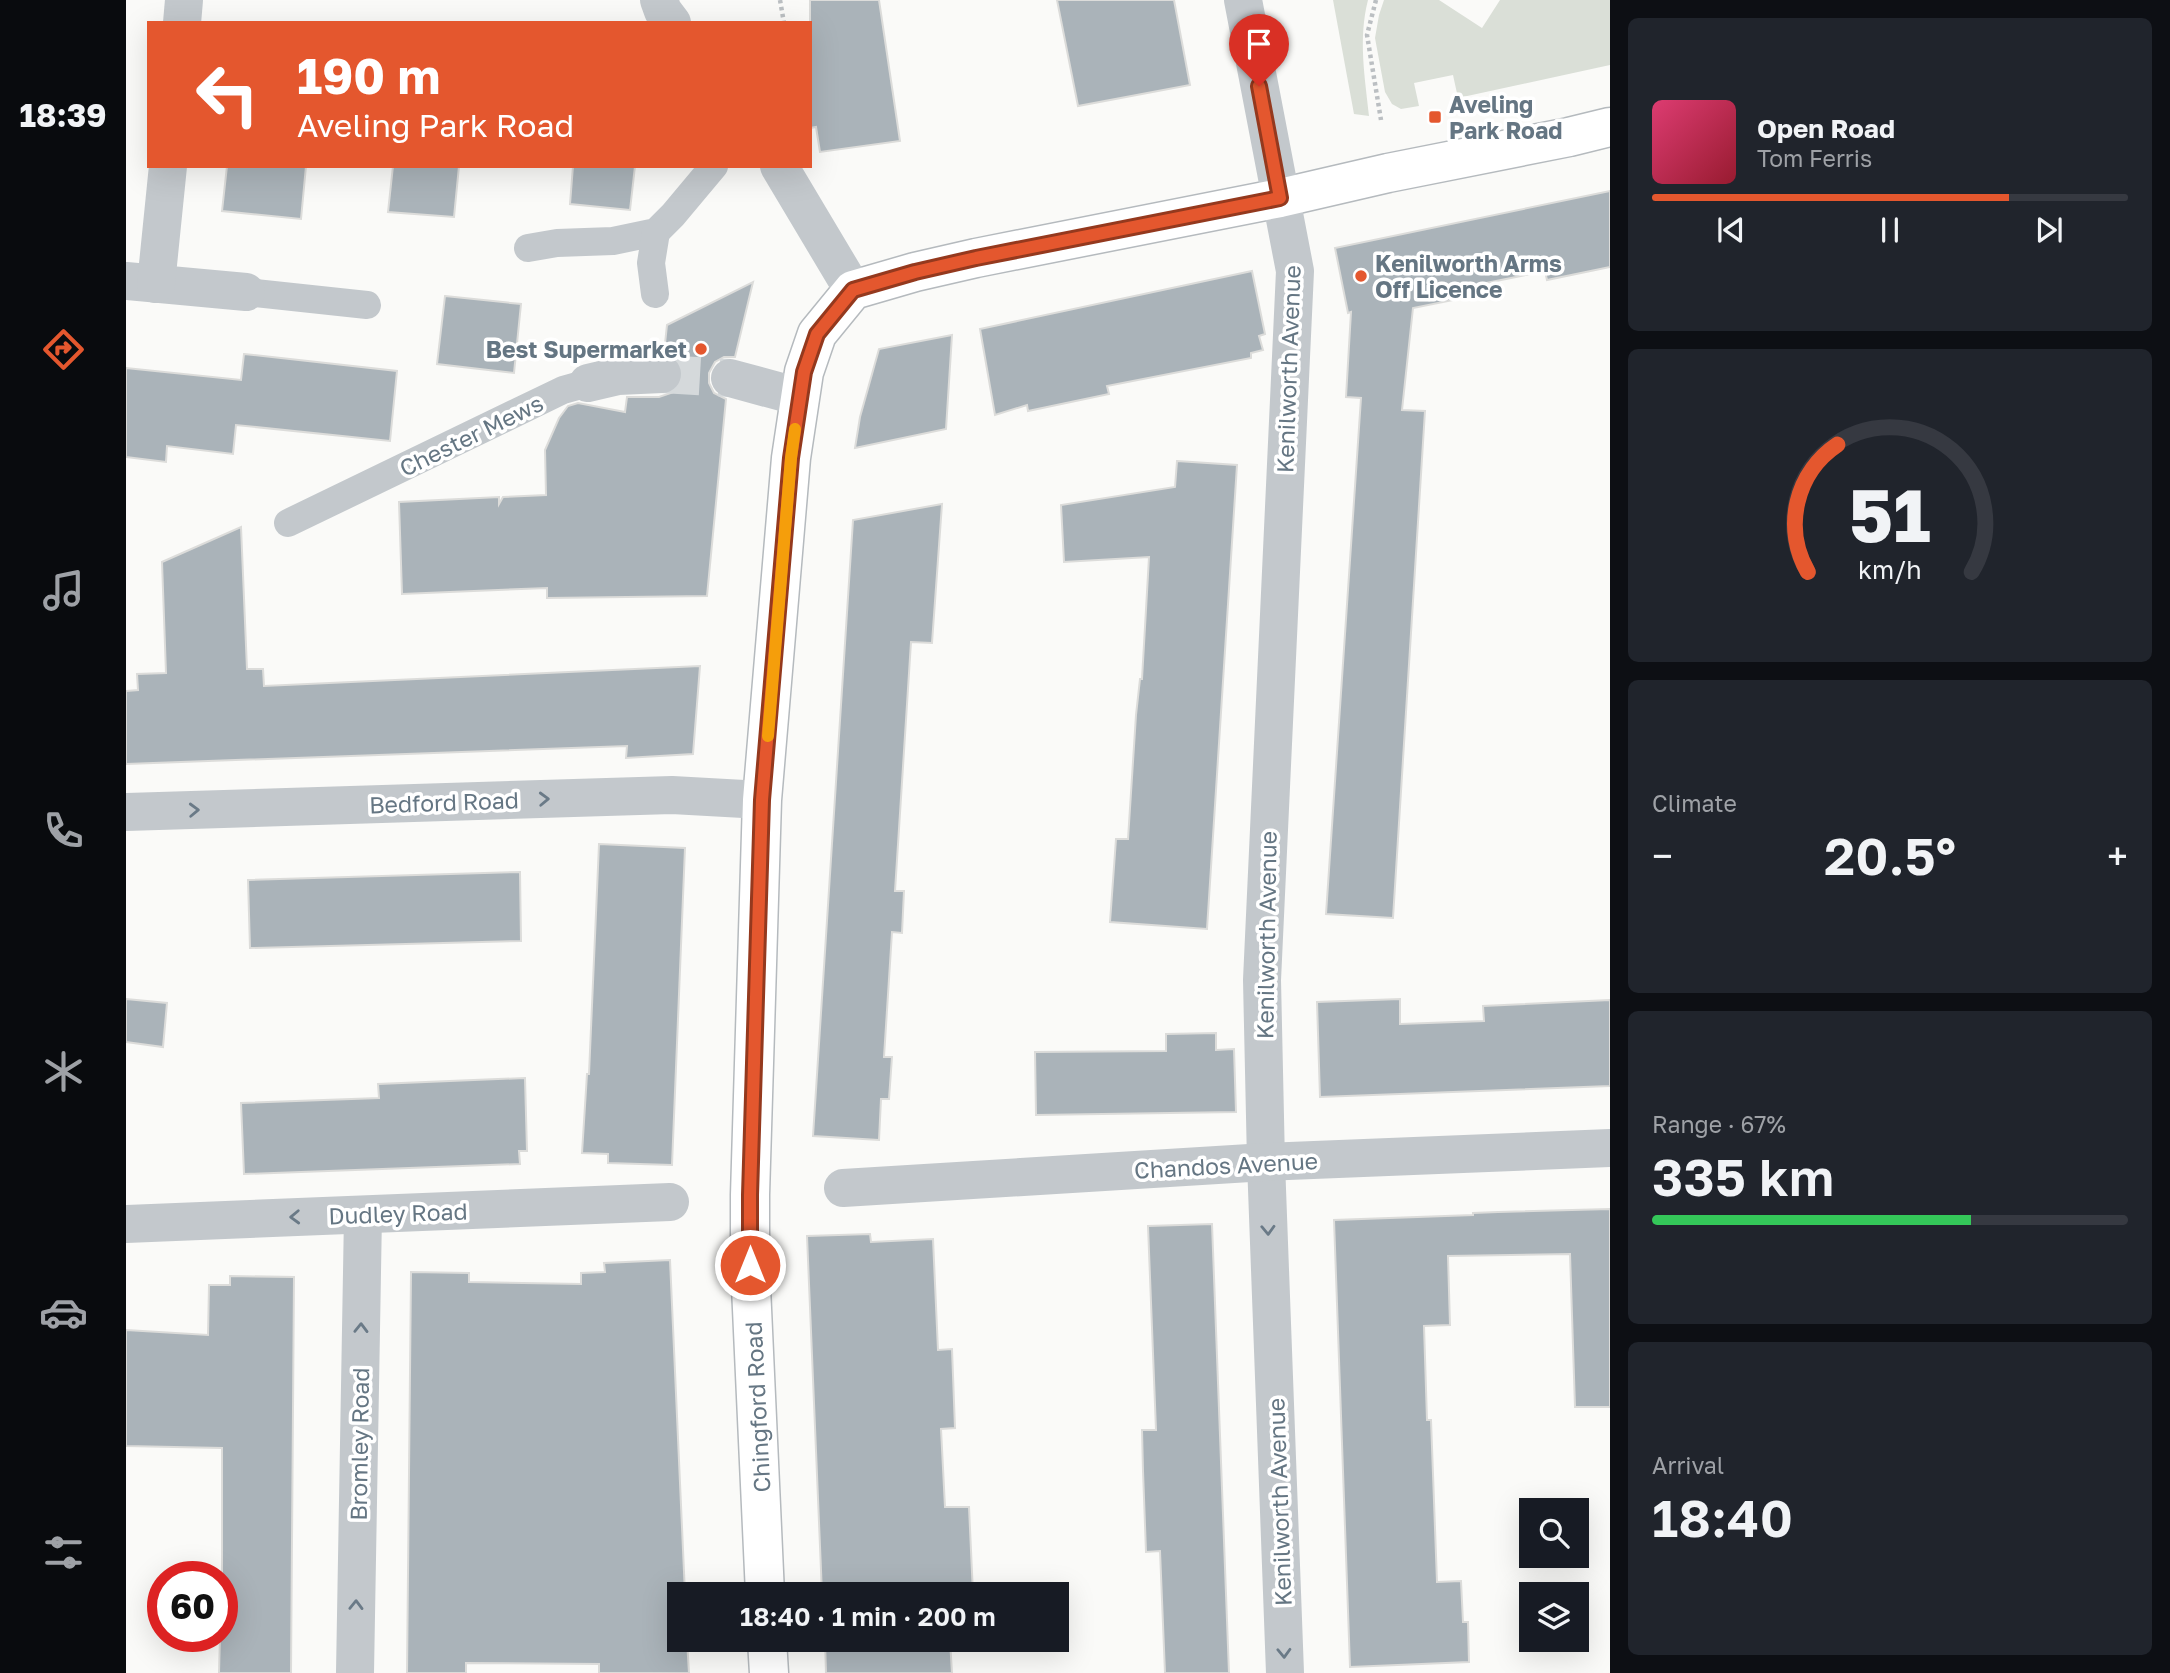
<!DOCTYPE html>
<html lang="en">
<head>
<meta charset="utf-8">
<style>
	:root { --surface:#171b24; --page:#20242c; --text:#f1f3f6; --muted:#9ea1a6; --line:#363941; --accent:#e4572e }
	body { margin:0; font-family:"Golos Text",sans-serif; background:var(--page); color:var(--text); height:100vh; display:flex; flex-direction:column; font-size:26px; white-space:nowrap }
	* { box-sizing:border-box; margin:0 }
	p { font-size:23px; color:var(--muted) }
	.icon { flex:none; width:38px; height:38px; fill:none; stroke:currentColor; stroke-width:2; stroke-linecap:round; stroke-linejoin:round }
	.map { position:relative; flex:1; overflow:hidden }
	.details { display:flex; flex-direction:column; gap:18px; padding:18px; background:#0d0f14; width:560px }
	.details>* { flex:none }
	.banner { position:absolute; left:21px; top:21px; width:665px; height:147px; border-radius:0px; box-shadow:0 7px 28px #0002; background:#e4572e; color:#fff; overflow:hidden }
	.tools { position:absolute; left:1393px; top:1498px; display:grid; gap:14px }
	.tools a { display:grid; place-items:center; width:70px; height:70px; border-radius:0px; background:var(--surface); box-shadow:0 7px 28px #0002; font-size:35px }
	.speed { position:absolute; left:21px; top:1561px; display:flex; gap:14px; font-size:35px; font-weight:700; text-align:center }
	.speed>* { display:grid; place-content:center; width:91px; height:91px; border-radius:50%; background:var(--surface); box-shadow:0 7px 28px #0002; line-height:1 }
	.speed .limit { border:10px solid #d22; background:#fff; color:#111 }
	.pin { position:absolute; display:grid; place-items:center; width:60px; height:60px; color:#fff; margin:-72px -30px; border-radius:50% 50% 50% 0; rotate:-45deg; box-shadow:0 0 7px #0007 }
	.pin .icon { rotate:45deg }
	.me { position:absolute; width:77px; margin:-38px; rotate:0deg; stroke-linejoin:round; filter:drop-shadow(0 0 5px #0008) }
	.turn { display:flex; align-items:center; gap:24px; height:147px; padding:0 35px; font-size:32px }
	.turn .icon { width:91px; height:91px; stroke-width:2.5 }
	.turn b { display:block; font-size:49px; line-height:60px }
	.big { font-size:52px; font-weight:600; line-height:1.1 }
	.details .tile { flex:1; display:flex; flex-direction:column; justify-content:center; gap:10px; min-width:0; padding:0 24px; border-radius:10px; background:var(--page) }
	.details .dial { align-items:center; gap:0 }
	.dial svg { height:182px; overflow:visible; fill:none; stroke:var(--line); stroke-width:7; stroke-linecap:round; text-anchor:middle }
	.dial text { fill:var(--text); stroke:none }
	.song { display:flex; align-items:center; gap:21px }
	.cover { width:84px; height:84px; border-radius:10px; background:linear-gradient(135deg,hsl(340 70% 55%),hsl(350 70% 35%)) }
	.played { height:7px; border-radius:4px; background:linear-gradient(90deg,var(--accent) 75%,var(--line) 75%) }
	.keys { display:flex; justify-content:space-around; direction:ltr }
	.heat { display:flex; justify-content:space-between; align-items:center; font-size:38px; direction:ltr }
	.charge { height:10px; border-radius:5px; background:linear-gradient(90deg,#34c759 67%,var(--line) 0) }
	.trip { position:absolute; left:541px; top:1582px; width:402px; height:70px; border-radius:0px; background:var(--surface); box-shadow:0 7px 28px #0002; font-weight:600; line-height:70px; text-align:center }
	main { display:flex; flex:1; min-height:0 }
	.menu { display:flex; flex-direction:column; width:126px; justify-content:space-around; align-items:center; background:#090b0e; color:var(--muted) }
	.menu .icon { width:49px; height:49px }
	.menu .current { color:var(--accent) }
	.menu b { font-size:32px; color:var(--text) }
	.map>svg:first-child { display:block }
	.green { fill:#dadfd7 }
	.building { fill:#aab3b9; stroke:#dcdcda; stroke-width:2 }
	.lines { fill:none; stroke-linecap:round; stroke-linejoin:round }
	.street-tunnel { stroke:#d5d9db; stroke-width:38; stroke-dasharray:38 19; stroke-linecap:butt }
	.primary-casing { stroke:#b5babe; stroke-width:41 }
	.path { stroke:#bbbfc2; stroke-width:4.5; stroke-dasharray:3.5 3.5; stroke-linecap:butt }
	.lane { stroke:#c3c8cc; stroke-width:28 }
	.street { stroke:#c3c8cc; stroke-width:38 }
	.primary { stroke:#fff; stroke-width:38 }
	.oneway { stroke:#6a7a87 }
	.route-casing { stroke:#94391e; stroke-width:18 }
	.route { stroke:#e4572e; stroke-width:12 }
	.slow { stroke:#f59e0b; stroke-width:12 }
	.poi-dot { fill:#e4572e; stroke:#fff; stroke-width:2.5 }
	.labels { text-anchor:middle; dominant-baseline:central; stroke-width:7; stroke-linejoin:round; paint-order:stroke }
	.poi-label { font-size:23px; font-weight:bold; fill:#657683; stroke:#fff; text-anchor:start }
	.street-label { font-size:23px; fill:#657683; stroke:#fff }
</style>
</head>
<body>
<main>
<nav class="menu">
<b>18:39</b>
<svg class="icon current" aria-label="directions" viewBox="0 0 24 24"><path d="M12 3l9 9-9 9-9-9zM9 14v-3h6M13 9l2 2-2 2"/></svg>
<svg class="icon" aria-label="music" viewBox="0 0 24 24"><path d="M9 18V5l10-2v13"/><circle cx="6" cy="18" r="3"/><circle cx="16" cy="16" r="3"/></svg>
<svg class="icon" aria-label="phone" viewBox="0 0 24 24"><path d="M5 4h4l2 5-3 2q2 4 5 5l2-3 5 2v4C11 20 4 13 5 4z"/></svg>
<svg class="icon" aria-label="climate" viewBox="0 0 24 24"><path d="M12 3v18M4 7l16 10M4 17L20 7"/></svg>
<svg class="icon" aria-label="car" viewBox="0 0 24 24"><path d="M5 17H2v-5l4-1 3-4h7l3 4 3 1v5h-3M9 17h6M6 11h13"/><circle cx="7" cy="17" r="2"/><circle cx="17" cy="17" r="2"/></svg>
<svg class="icon" aria-label="filters" viewBox="0 0 24 24"><path d="M4 7h16M4 17h16"/><circle cx="9" cy="7" r="2"/><circle cx="15" cy="17" r="2"/></svg>
</nav>
<div class="map">
<svg width="1484" height="1673" viewBox="0 0 1484 1673">
	<rect width="100%" height="100%" fill="#fafaf8"/>
	<g class="green">
		<path d="M 1207,0 L 1242,0 C 1232,39 1239,77 1243,116 L 1228,114 Z"/>
		<polygon points="1258,0 1313,0 1356,28 1374,0 1484,0 1484,65 1332,98 1327,75 1288,83 1293,106 1275,109 1266,104 1259,92 1249,38 1253,15"/>
	</g>
	<g class="building">
		<polygon points="684,0 753,0 774,141 694,152 690,127 684,128"/>
		<polygon points="931,0 1048,0 1064,85 952,106"/>
		<polygon points="101,166 180,166 175,219 96,211"/>
		<polygon points="267,166 333,166 328,217 262,212"/>
		<polygon points="447,166 509,166 504,210 444,204"/>
		<polygon points="1484,191 1484,267 1421,280 1419,271 1380,279 1340,287 1342,297 1287,308 1276,410 1299,411 1267,918 1200,914 1235,398 1220,397 1225,312 1222,313 1209,248"/>
		<polygon points="1126,271 1139,334 1133,336 1137,350 1125,353 1125,358 981,386 983,394 902,411 901,405 869,415 854,329"/>
		<polygon points="627,282 609,357 598,357 589,362 583,373 583,383 588,393 600,399 581,596 421,598 421,588 276,594 273,502 373,497 373,504 377,497 420,495 419,450 433,418 442,406 452,403 499,412 501,397 533,397 548,392 556,383 558,372 554,362 547,355 538,353 541,325"/>
		<polygon points="319,296 395,304 388,373 311,364"/>
		<polygon points="826,335 820,429 729,448 734,417 753,349"/>
		<polygon points="118,354 271,371 264,441 110,425 107,454 41,446 40,462 0,457 0,368 115,380"/>
		<polygon points="1051,461 1111,465 1081,929 984,922 990,839 1002,839 1010,715 1014,679 1016,679 1023,557 938,562 935,505 1049,487"/>
		<polygon points="816,504 806,643 785,642 769,891 778,891 776,933 766,932 758,1057 766,1057 763,1099 755,1099 753,1140 687,1136 727,520"/>
		<polygon points="115,527 121,669 137,669 138,686 574,666 567,754 500,758 501,746 0,764 0,691 12,690 11,674 40,673 36,562"/>
		<polygon points="473,844 559,848 546,1165 482,1163 482,1154 456,1153 461,1074 463,1074"/>
		<polygon points="394,872 395,941 124,948 122,880"/>
		<polygon points="0,999 41,1003 37,1047 0,1042"/>
		<polygon points="1274,999 1274,1024 1358,1021 1357,1006 1484,1000 1484,1086 1194,1097 1191,1002"/>
		<polygon points="1090,1033 1090,1050 1108,1049 1110,1112 910,1115 909,1052 1040,1051 1040,1034"/>
		<polygon points="399,1078 401,1151 393,1151 394,1164 118,1174 115,1103 253,1098 252,1084"/>
		<polygon points="1484,1209 1484,1407 1449,1407 1444,1254 1322,1256 1324,1325 1298,1326 1301,1420 1305,1420 1311,1582 1335,1581 1337,1622 1342,1622 1343,1662 1224,1667 1208,1220 1347,1215 1347,1213 1372,1212"/>
		<polygon points="1086,1224 1103,1673 1039,1673 1034,1551 1020,1552 1017,1471 1016,1430 1030,1430 1022,1226"/>
		<polygon points="744,1234 745,1242 807,1239 812,1350 826,1349 829,1428 815,1429 819,1507 843,1507 847,1594 696,1594 681,1236"/>
		<polygon points="544,1260 559,1594 553,1594 553,1640 561,1640 563,1673 473,1673 473,1664 340,1663 340,1673 281,1673 285,1272 343,1273 343,1282 455,1284 455,1273 479,1272 478,1263"/>
		<polygon points="104,1276 168,1277 165,1673 93,1673 94,1636 96,1636 96,1448 0,1446 0,1330 82,1335 83,1285 104,1285"/>
		<polygon points="699,1640 824,1640 826,1673 700,1673"/>
	</g>
	<g class="lines">
		<polyline class="street-tunnel" points="536,374 604,378"/>
		<defs>
			<g id="primary">
				<polyline points="639,1594 624,1265 624,1195 636,800 665,458 678,372 691,334 727,290 789,272 850,258 1154,198 1262,173 1443,137 1484,127"/>
				<polyline points="641,1640 643,1673"/>
			</g>
		</defs>
		<use href="#primary" class="primary-casing"/>
		<g class="path">
			<polyline points="654,0 658,23"/>
			<polyline points="1250,0 1241,35 1255,120"/>
		</g>
		<g class="lane">
			<polyline points="402,248 431,243 487,241 530,232 547,215 588,166"/>
			<polyline points="120,292 241,305"/>
			<polyline points="529,294 525,263 530,232"/>
			<polyline points="162,523 437,390 462,383"/>
		</g>
		<g class="street">
			<polyline points="533,0 537,11 546,23"/>
			<polyline points="1117,0 1169,271 1136,980 1140,1162 1159,1673"/>
			<polyline points="56,23 58,0"/>
			<polyline points="653,166 727,290"/>
			<polyline points="0,281 120,292"/>
			<polyline points="30,284 42,166"/>
			<polyline points="604,378 674,397"/>
			<polyline points="462,383 492,376 536,374"/>
			<polyline points="0,812 546,795 636,800"/>
			<polyline points="717,1188 1140,1162 1484,1148"/>
			<polyline points="0,1224 544,1202"/>
			<polyline points="229,1673 237,1215"/>
		</g>
		<use href="#primary" class="primary"/>
	</g>
	<defs><path id="oneway-chevron" d="M-2-3.5L2.5 0L-2 3.5" fill="none" stroke-width="1.6" stroke-linecap="round" stroke-linejoin="round" transform="scale(1.75)"/></defs>
	<g class="oneway">
		<use href="#oneway-chevron" transform="translate(418 799) rotate(-2)"/>
		<use href="#oneway-chevron" transform="translate(68 810) rotate(-2)"/>
		<use href="#oneway-chevron" transform="translate(169 1217) rotate(178)"/>
		<use href="#oneway-chevron" transform="translate(1142 1230) rotate(88)"/>
		<use href="#oneway-chevron" transform="translate(235 1328) rotate(-89)"/>
		<use href="#oneway-chevron" transform="translate(230 1605) rotate(-89)"/>
		<use href="#oneway-chevron" transform="translate(1158 1653) rotate(88)"/>
	</g>
	<g class="lines">
		<defs>
			<polyline id="route" points="624,1265 624,1195 636,800 665,458 678,372 691,334 727,290 789,272 850,258 1154,198 1133,86"/>
		</defs>
		<use href="#route" class="route-casing"/>
		<use href="#route" class="route"/>
		<polyline class="slow" points="642,736 665,458 669,429"/>
	</g>
	<g class="poi-dot">
		<rect x="1302" y="110" width="14" height="14" rx="3.5"/>
		<circle cx="1235" cy="276" r="7"/>
		<circle cx="575" cy="349" r="7"/>
	</g>
	<g class="labels">
		<g class="poi-label">
			<text x="1323" y="104">Aveling<tspan x="1323" dy="26">Park Road</tspan></text>
			<text x="1249" y="263">Kenilworth Arms<tspan x="1249" dy="26">Off Licence</tspan></text>
			<text x="561" y="349" text-anchor="end">Best Supermarket</text>
		</g>
		<g class="street-label">
			<text transform="translate(1162 369) rotate(-88)">Kenilworth Avenue</text>
			<text transform="translate(345 435) rotate(-26)">Chester Mews</text>
			<text transform="translate(318 802) rotate(-2)">Bedford Road</text>
			<text transform="translate(1140 935) rotate(-89)">Kenilworth Avenue</text>
			<text transform="translate(1100 1165) rotate(-3)">Chandos Avenue</text>
			<text transform="translate(272 1213) rotate(-2)">Dudley Road</text>
			<text transform="translate(631 1407) rotate(-93)">Chingford Road</text>
			<text transform="translate(233 1444) rotate(-89)">Bromley Road</text>
			<text transform="translate(1153 1502) rotate(-92)">Kenilworth Avenue</text>
		</g>
	</g>
</svg>
<div class="tools">
<a><svg class="icon" aria-label="search" viewBox="0 0 24 24"><circle cx="10" cy="10" r="6"/><path d="M15 15l6 6"/></svg></a>
<a><svg class="icon" aria-label="layers" viewBox="0 0 24 24"><path d="M12 4l9 5-9 5-9-5zM3 14l9 5 9-5"/></svg></a>
</div>
<div class="speed"><div class="limit">60</div></div>
<div class="pin" style="left:1133px;top:86px;background:#d93025"><svg class="icon" aria-label="arrive" viewBox="0 0 24 24"><path d="M6 21V4h12l-3 4 3 4H6"/></svg></div>
<svg class="me" style="left:624px;top:1265px" viewBox="-20 -20 40 40"><circle r="17" fill="#e4572e" stroke="#fff" stroke-width="3"/><path d="M0-11L8 9 0 5-8 9z" fill="#fff"/></svg>
<div class="trip">18:40 · 1 min · 200 m</div>
<div class="banner">
<div class="turn"><svg class="icon" aria-label="left" viewBox="0 0 24 24"><path d="M17 20v-9H6M10 6l-5 5 5 5"/></svg><div><b>190 m</b>Aveling Park Road</div></div>
</div>
</div>
<section class="details">
<div class="tile">
<div class="song"><i class="cover"></i><div><b>Open Road</b><p>Tom Ferris</p></div></div>
<div class="played"></div>
<div class="keys"><svg class="icon" aria-label="previous" viewBox="0 0 24 24"><path d="M18 5L8 12l10 7zM5 5v14"/></svg><svg class="icon" aria-label="pause" viewBox="0 0 24 24"><path d="M8 5v14M16 5v14"/></svg><svg class="icon" aria-label="next" viewBox="0 0 24 24"><path d="M6 5l10 7-10 7zM19 5v14"/></svg></div>
</div>
<div class="tile dial"><svg viewBox="0 0 100 80">
<path d="M14 69A42 42 0 1 1 86 69"/>
<path d="M14 69A42 42 0 0 1 27 13" stroke="#e4572e"/>
<text x="50" y="56" font-size="32" font-weight="700">51</text>
<text x="50" y="72" font-size="11">km/h</text>
</svg></div>
<div class="tile"><p>Climate</p>
<div class="heat"><a>−</a><b class="big">20.5°</b><a>+</a></div>
</div>
<div class="tile"><p>Range · 67%</p><b class="big">335 km</b><div class="charge"></div></div>
<div class="tile"><p>Arrival</p><b class="big">18:40</b></div>
</section>
</main>
</body>
</html>
